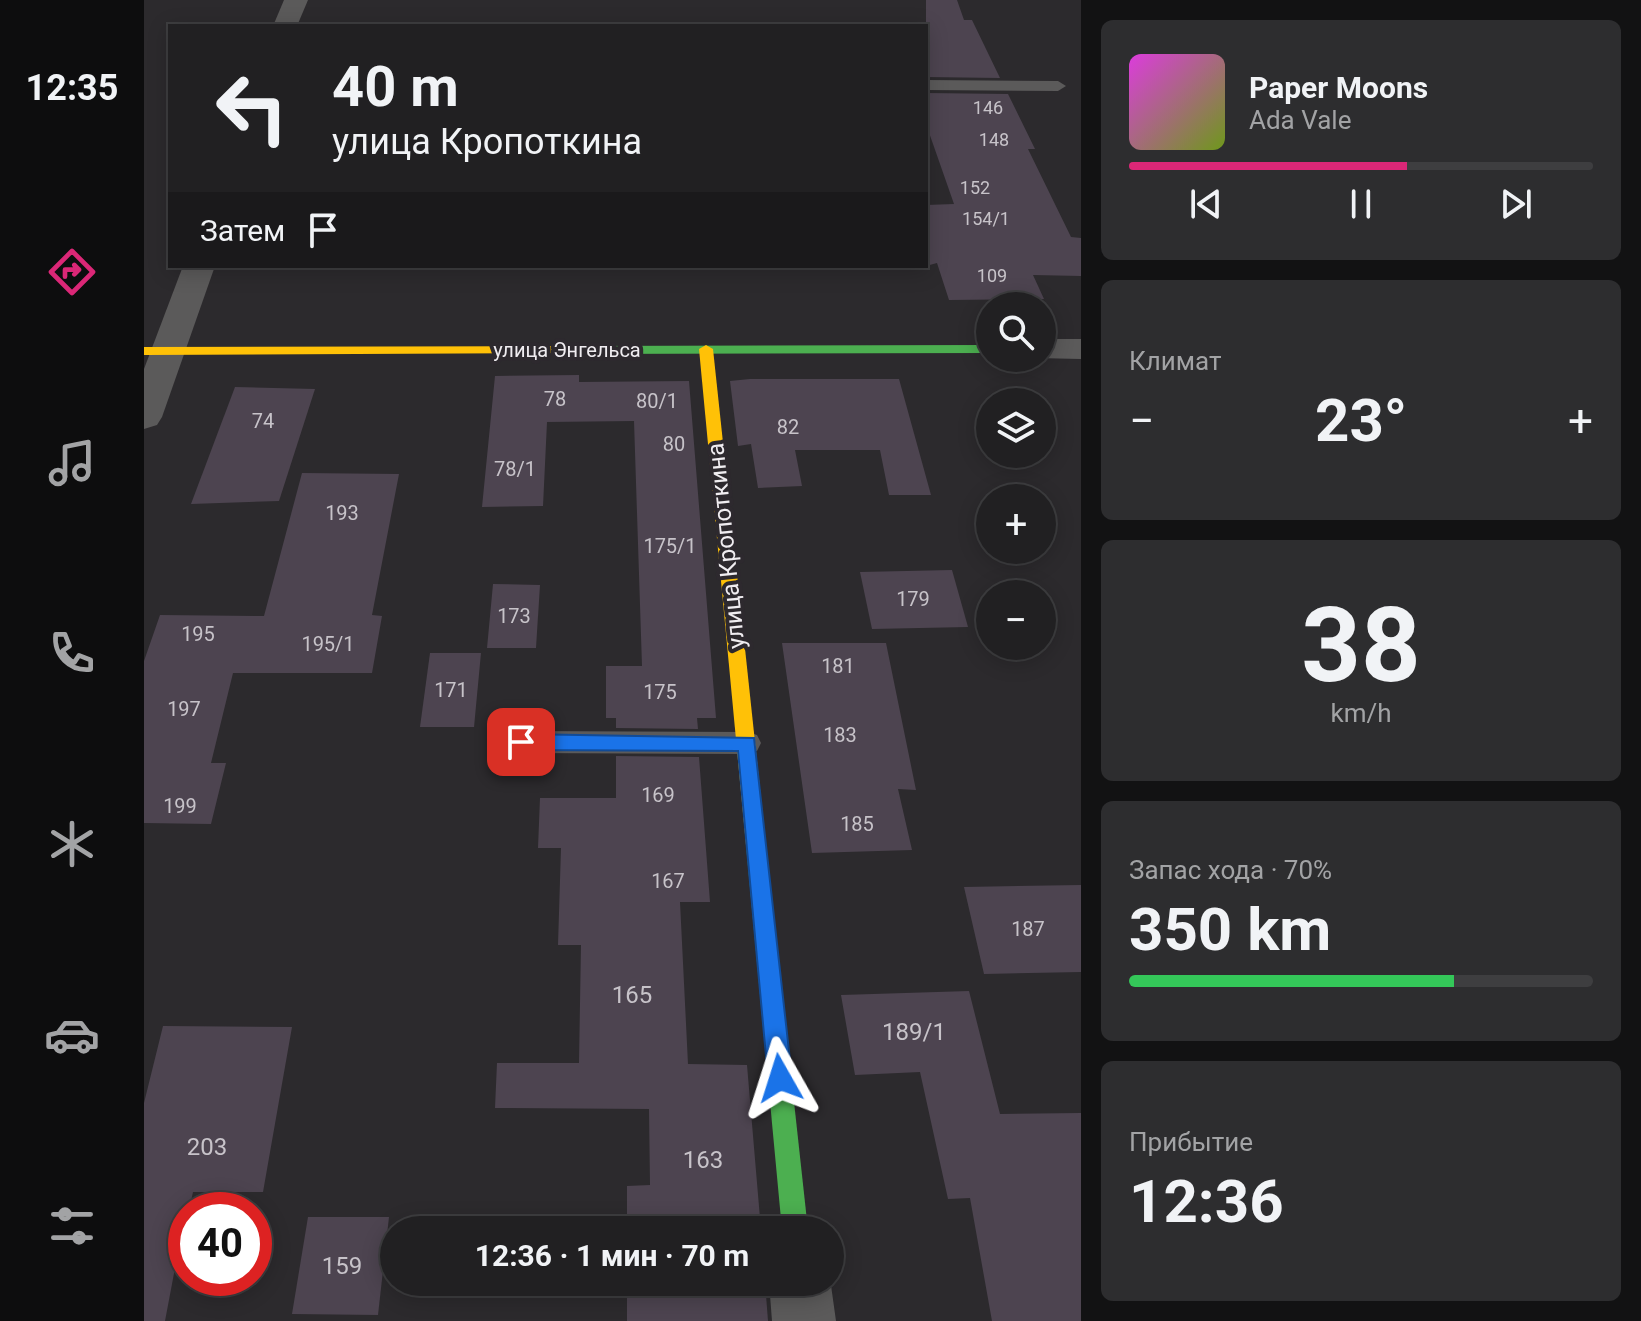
<!DOCTYPE html>
<html lang="ru">
<head>
<meta charset="utf-8">
<style>
	:root { --surface:#212022; --page:#2d2d2f; --text:#f1f3f6; --muted:#a2a3a5; --line:#3e3e40; --accent:#db2777 }
	body { margin:0; font-family:Roboto,sans-serif; background:var(--page); color:var(--text); height:100vh; display:flex; flex-direction:column; font-size:30px; white-space:nowrap }
	* { box-sizing:border-box; margin:0 }
	p { font-size:26px; color:var(--muted) }
	.icon { flex:none; width:44px; height:44px; fill:none; stroke:currentColor; stroke-width:2; stroke-linecap:round; stroke-linejoin:round }
	.map { position:relative; flex:1; overflow:hidden }
	.panel { display:flex; flex-direction:column; gap:20px; padding:20px; background:#121213; width:560px }
	.panel>* { flex:none }
	.hud { position:absolute; left:24px; top:24px; width:760px; height:244px; border-radius:0px; box-shadow:0 4px 20px #0003,0 0 0 2px var(--line); background:#212022; color:var(--text); overflow:hidden }
	.fabs { position:absolute; left:832px; top:292px; display:grid; gap:16px }
	.fabs a { display:grid; place-items:center; width:80px; height:80px; border-radius:50%; background:var(--surface); box-shadow:0 4px 20px #0003,0 0 0 2px var(--line); font-size:40px }
	.speed { position:absolute; left:24px; top:1192px; display:flex; gap:16px; font-size:40px; font-weight:700; text-align:center }
	.speed>* { display:grid; place-content:center; width:104px; height:104px; border-radius:50%; background:var(--surface); box-shadow:0 4px 20px #0003,0 0 0 2px var(--line); line-height:1 }
	.speed .limit { border:12px solid #d22; background:#fff; color:#111 }
	.pin { position:absolute; display:grid; place-items:center; width:68px; height:68px; color:#fff; margin:-34px; border-radius:16px; box-shadow:0 4px 12px #0006 }
	.me { position:absolute; width:88px; margin:-44px; rotate:354deg; stroke-linejoin:round; filter:drop-shadow(0 0 6px #0008) }
	.turn { display:flex; align-items:center; gap:28px; height:168px; padding:0 32px; font-size:36px }
	.turn .icon { width:104px; height:104px; stroke-width:2.5 }
	.turn b { display:block; font-size:56px; line-height:68px }
	.then { display:flex; align-items:center; height:76px; padding:0 32px; background:#0003; gap:16px; font-size:30px }
	.big { font-size:60px; font-weight:700; line-height:1.1 }
	.panel .widget { flex:1; display:flex; flex-direction:column; justify-content:center; gap:12px; min-width:0; padding:0 28px; border-radius:12px; background:var(--page) }
	.panel .dial { align-items:center; gap:0 }
	.dial b { font-size:104px; line-height:1 }
	.song { display:flex; align-items:center; gap:24px }
	.cover { width:96px; height:96px; border-radius:12px; background:linear-gradient(135deg,hsl(300 70% 55%),hsl(80 70% 35%)) }
	.played { height:8px; border-radius:4px; background:linear-gradient(90deg,var(--accent) 60%,var(--line) 60%) }
	.keys { display:flex; justify-content:space-around; direction:ltr }
	.heat { display:flex; justify-content:space-between; align-items:center; font-size:44px; direction:ltr }
	.charge { height:12px; border-radius:6px; background:linear-gradient(90deg,#34c759 70%,var(--line) 0) }
	.trip { position:absolute; left:236px; top:1216px; width:464px; height:80px; border-radius:40px; background:var(--surface); box-shadow:0 4px 20px #0003,0 0 0 2px var(--line); font-weight:700; line-height:80px; text-align:center }
	main { display:flex; flex:1; min-height:0 }
	.dock { display:flex; flex-direction:column; width:144px; justify-content:space-around; align-items:center; background:#0d0d0e; color:var(--muted) }
	.dock .icon { width:56px; height:56px }
	.dock .active { color:var(--accent) }
	.dock b { font-size:36px; color:var(--text) }
	.map>svg:first-child { display:block }
	.building { fill:#4d4450 }
	.lines { fill:none; stroke-linecap:round; stroke-linejoin:round }
	.lane { fill:#5b5a5a; fill-rule:evenodd }
	.street { fill:#5b5a5a; fill-rule:evenodd }
	.fast { fill:#4caf50; fill-rule:evenodd }
	.slow { fill:#ffc107; fill-rule:evenodd }
	.route { fill:#1a73e8; stroke:#114b97; stroke-width:2 }
	.labels { text-anchor:middle; dominant-baseline:central; stroke-width:8; stroke-linejoin:round; paint-order:stroke }
	.far-number-label { font-size:18px; fill:#c7c3c9 }
	.far-street-label { font-size:20px; fill:#f0edf1; stroke:#2d292e }
	.number-label { font-size:20px; fill:#c7c3c9 }
	.street-label { font-size:24px; fill:#f0edf1; stroke:#2d292e }
	.near-number-label { font-size:24px; fill:#c7c3c9 }
</style>
</head>
<body>
<main>
<nav class="dock">
<b>12:35</b>
<svg class="icon active" aria-label="directions" viewBox="0 0 24 24"><path d="M12 3l9 9-9 9-9-9zM9 14v-3h6M13 9l2 2-2 2"/></svg>
<svg class="icon" aria-label="music" viewBox="0 0 24 24"><path d="M9 18V5l10-2v13"/><circle cx="6" cy="18" r="3"/><circle cx="16" cy="16" r="3"/></svg>
<svg class="icon" aria-label="phone" viewBox="0 0 24 24"><path d="M5 4h4l2 5-3 2q2 4 5 5l2-3 5 2v4C11 20 4 13 5 4z"/></svg>
<svg class="icon" aria-label="climate" viewBox="0 0 24 24"><path d="M12 3v18M4 7l16 10M4 17L20 7"/></svg>
<svg class="icon" aria-label="car" viewBox="0 0 24 24"><path d="M5 17H2v-5l4-1 3-4h7l3 4 3 1v5h-3M9 17h6M6 11h13"/><circle cx="7" cy="17" r="2"/><circle cx="17" cy="17" r="2"/></svg>
<svg class="icon" aria-label="filters" viewBox="0 0 24 24"><path d="M4 7h16M4 17h16"/><circle cx="9" cy="7" r="2"/><circle cx="15" cy="17" r="2"/></svg>
</nav>
<div class="map">
<svg width="937" height="1321" viewBox="0 0 937 1321">
	<rect width="100%" height="100%" fill="#2c2a2d"/>
	<g class="building">
		<polygon points="782,0 813,0 820,20 828,20 856,78 782,77"/>
		<polygon points="782,93 864,94 891,149 884,149 927,237 937,238 937,276 889,275 900,299 805,300 793,263 782,266 782,205 810,204 782,124"/>
		<polygon points="435,375 435,382 545,381 572,718 553,718 554,729 472,728 472,718 462,718 462,666 498,666 490,421 403,422 399,506 338,507 351,376"/>
		<polygon points="606,379 755,379 787,495 745,495 736,450 651,450 658,486 614,488 607,444 594,446 586,381"/>
		<polygon points="91,387 171,389 135,501 47,504"/>
		<polygon points="158,473 255,474 228,615 238,616 228,673 89,673 67,763 82,763 67,824 0,823 0,661 16,615 120,616"/>
		<polygon points="808,570 824,627 728,629 716,572"/>
		<polygon points="349,584 396,585 392,648 343,648"/>
		<polygon points="638,643 742,643 772,790 754,789 768,850 668,853"/>
		<polygon points="286,653 337,653 330,727 276,727"/>
		<polygon points="472,756 555,757 566,902 536,902 544,1064 603,1065 617,1230 483,1230 483,1186 506,1185 505,1109 351,1108 353,1063 435,1063 437,945 414,945 417,848 394,848 396,798 472,798"/>
		<polygon points="937,885 937,972 840,974 820,887"/>
		<polygon points="825,991 856,1114 937,1113 937,1321 848,1321 826,1198 804,1199 776,1072 711,1075 697,995"/>
		<polygon points="19,1026 148,1027 119,1192 49,1192 45,1210 42,1210 21,1321 0,1321 0,1103"/>
		<polygon points="164,1217 245,1217 234,1315 148,1314"/>
		<polygon points="483,1282 621,1282 624,1321 483,1321"/>
	</g>
	<g class="lines">
		<g class="lane">
			<polygon points="782,80 914,81 922,86 914,91 782,90"/>
			<polygon points="377,731 603,732 613,735 617,743 613,751 603,754 377,753 367,750 363,742 367,734"/>
		</g>
		<g class="street">
			<polygon points="140,0 164,0 153,26 129,26"/>
			<polygon points="39,266 71,266 18,417 13,425 0,429 0,369"/>
			<polygon points="898,339 937,339 937,359 892,358 898,358"/>
			<polygon points="686,1278 692,1321 628,1321 625,1282 686,1282"/>
		</g>
		<g class="fast">
			<polygon points="846,345 846,353 436,354 429,350 436,346"/>
			<polygon points="612,836 619,839 622,845 664,1230 638,1230 602,845 605,839"/>
		</g>
		<g class="slow">
			<polygon points="562,345 569,349 622,845 619,851 612,854 605,851 602,845 555,349"/>
			<polygon points="436,346 443,350 441,353 0,355 0,347"/>
		</g>
	</g>
	<polygon class="route" points="377,734 610,738 648,1078 644,1086 636,1089 628,1086 624,1078 594,751 377,750 370,747 367,742 370,736"/>
	<g class="labels">
		<g class="far-number-label">
			<text x="844" y="107">146</text>
			<text x="850" y="139">148</text>
			<text x="831" y="187">152</text>
			<text x="842" y="218">154/1</text>
			<text x="848" y="275">109</text>
		</g>
		<g class="far-street-label">
			<text x="423" y="350">улица Энгельса</text>
		</g>
		<g class="number-label">
			<text x="411" y="399">78</text>
			<text x="513" y="401">80/1</text>
			<text x="119" y="421">74</text>
			<text x="644" y="427">82</text>
			<text x="530" y="444">80</text>
			<text x="371" y="469">78/1</text>
			<text x="198" y="513">193</text>
			<text x="526" y="546">175/1</text>
			<text x="769" y="599">179</text>
			<text x="370" y="616">173</text>
			<text x="54" y="634">195</text>
			<text x="184" y="644">195/1</text>
			<text x="694" y="666">181</text>
			<text x="307" y="690">171</text>
			<text x="516" y="692">175</text>
			<text x="40" y="709">197</text>
			<text x="696" y="735">183</text>
			<text x="514" y="795">169</text>
			<text x="36" y="806">199</text>
			<text x="713" y="824">185</text>
			<text x="524" y="881">167</text>
			<text x="884" y="929">187</text>
		</g>
		<g class="street-label">
			<text transform="translate(582 546) rotate(-96)">улица Кропоткина</text>
		</g>
		<g class="near-number-label">
			<text x="488" y="995">165</text>
			<text x="770" y="1032">189/1</text>
			<text x="63" y="1147">203</text>
			<text x="559" y="1160">163</text>
			<text x="198" y="1266">159</text>
		</g>
	</g>
</svg>
<div class="fabs">
<a><svg class="icon" aria-label="search" viewBox="0 0 24 24"><circle cx="10" cy="10" r="6"/><path d="M15 15l6 6"/></svg></a>
<a><svg class="icon" aria-label="layers" viewBox="0 0 24 24"><path d="M12 4l9 5-9 5-9-5zM3 14l9 5 9-5"/></svg></a>
<a>+</a>
<a>−</a>
</div>
<div class="speed"><div class="limit">40</div></div>
<div class="pin" style="left:377px;top:742px;background:#d93025"><svg class="icon" aria-label="arrive" viewBox="0 0 24 24"><path d="M6 21V4h12l-3 4 3 4H6"/></svg></div>
<svg class="me" style="left:636px;top:1078px" viewBox="-20 -20 40 40"><path d="M0-17L14 15 0 8-14 15z" fill="#1a73e8" stroke="#fff" stroke-width="4"/></svg>
<div class="trip">12:36 · 1 мин · 70 m</div>
<div class="hud">
<div class="turn"><svg class="icon" aria-label="left" viewBox="0 0 24 24"><path d="M17 20v-9H6M10 6l-5 5 5 5"/></svg><div><b>40 m</b>улица Кропоткина</div></div>
<div class="then">Затем<svg class="icon" aria-label="arrive" viewBox="0 0 24 24"><path d="M6 21V4h12l-3 4 3 4H6"/></svg></div>
</div>
</div>
<section class="panel">
<div class="widget">
<div class="song"><i class="cover"></i><div><b>Paper Moons</b><p>Ada Vale</p></div></div>
<div class="played"></div>
<div class="keys"><svg class="icon" aria-label="previous" viewBox="0 0 24 24"><path d="M18 5L8 12l10 7zM5 5v14"/></svg><svg class="icon" aria-label="pause" viewBox="0 0 24 24"><path d="M8 5v14M16 5v14"/></svg><svg class="icon" aria-label="next" viewBox="0 0 24 24"><path d="M6 5l10 7-10 7zM19 5v14"/></svg></div>
</div>
<div class="widget"><p>Климат</p>
<div class="heat"><a>−</a><b class="big">23°</b><a>+</a></div>
</div>
<div class="widget dial"><b>38</b><p>km/h</p></div>
<div class="widget"><p>Запас хода · 70%</p><b class="big">350 km</b><div class="charge"></div></div>
<div class="widget"><p>Прибытие</p><b class="big">12:36</b></div>
</section>
</main>
</body>
</html>
